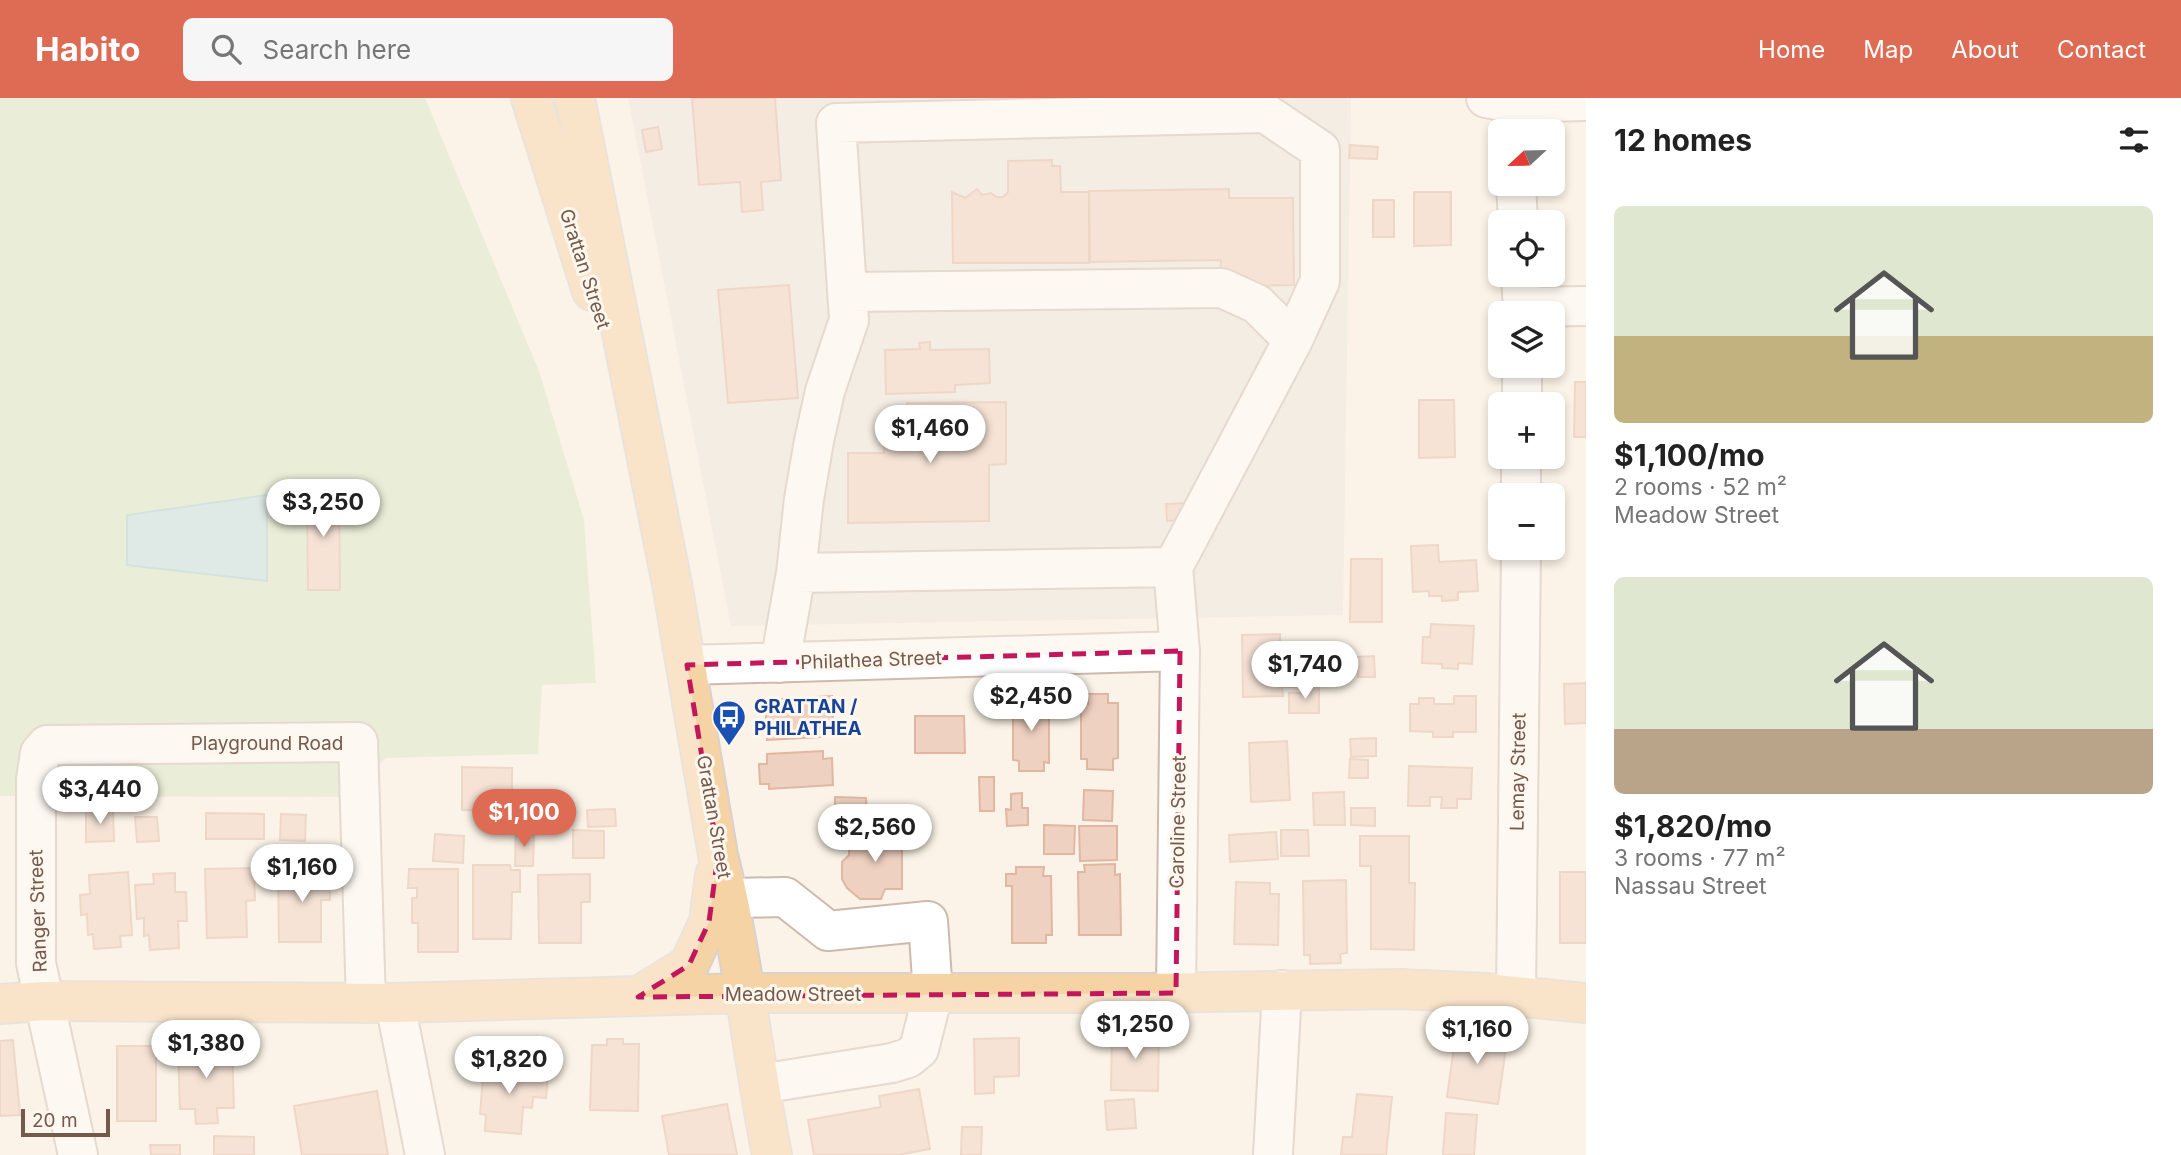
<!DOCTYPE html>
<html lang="en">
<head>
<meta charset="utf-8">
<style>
  body { margin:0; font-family:Inter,sans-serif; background:#f6f6f6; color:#222; height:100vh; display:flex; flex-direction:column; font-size:26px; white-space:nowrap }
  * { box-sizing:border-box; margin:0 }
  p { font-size:23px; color:#767676 }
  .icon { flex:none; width:38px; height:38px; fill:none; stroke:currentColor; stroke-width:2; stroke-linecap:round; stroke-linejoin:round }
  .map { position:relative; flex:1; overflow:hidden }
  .panel { display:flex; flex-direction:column; background:#fff; width:595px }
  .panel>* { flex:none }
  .needle { width:46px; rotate:248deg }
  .controls { position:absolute; left:1488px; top:21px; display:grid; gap:14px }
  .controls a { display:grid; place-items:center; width:77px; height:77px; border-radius:10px; background:#fff; box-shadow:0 4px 10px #0003; font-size:35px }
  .scale { position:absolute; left:21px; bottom:18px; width:89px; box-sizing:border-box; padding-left:7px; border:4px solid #74594d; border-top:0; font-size:19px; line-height:24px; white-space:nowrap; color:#74594d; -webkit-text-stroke:5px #fef7ee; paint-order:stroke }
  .price { position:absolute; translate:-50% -60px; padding:0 16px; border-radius:24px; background:#fff; color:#222; font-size:23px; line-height:46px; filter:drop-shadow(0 2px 4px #0008) }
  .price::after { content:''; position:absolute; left:50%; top:42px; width:21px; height:16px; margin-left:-10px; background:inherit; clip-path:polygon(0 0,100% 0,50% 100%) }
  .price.on { background:#de6b54; color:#fff }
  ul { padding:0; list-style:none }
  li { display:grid; align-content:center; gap:14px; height:371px; padding:0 28px }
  li span { display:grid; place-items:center; height:217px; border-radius:10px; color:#555 }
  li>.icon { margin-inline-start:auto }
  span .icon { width:126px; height:126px; fill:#fffc; stroke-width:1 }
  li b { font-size:30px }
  h2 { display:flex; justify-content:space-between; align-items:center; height:84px; padding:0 28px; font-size:30px }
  header { display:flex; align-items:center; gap:42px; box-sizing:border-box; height:98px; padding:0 35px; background:#de6b54; color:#fff }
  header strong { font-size:33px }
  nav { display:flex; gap:38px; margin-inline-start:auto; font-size:24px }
  .search { width:490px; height:63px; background:#f6f6f6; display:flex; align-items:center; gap:18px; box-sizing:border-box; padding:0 24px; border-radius:10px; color:#767676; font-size:26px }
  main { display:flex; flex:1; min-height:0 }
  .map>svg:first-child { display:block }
  .industrial { fill:#ece6e1 }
  .green { fill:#d6e8c6 }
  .water { fill:#bde0e4; stroke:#a4d0d5; stroke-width:2 }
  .building { fill:#efd1c1; stroke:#e1b7a2; stroke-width:2 }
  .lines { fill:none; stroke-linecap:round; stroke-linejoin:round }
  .minor-casing { stroke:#cdbaae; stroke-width:42 }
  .major-casing { stroke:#d8d1cd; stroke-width:42 }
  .minor { stroke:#fff; stroke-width:38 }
  .major { stroke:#f6d3a4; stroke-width:38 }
  .marked { fill:none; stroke:#c2185b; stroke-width:5; stroke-dasharray:14 9; stroke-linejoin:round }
  .labels { text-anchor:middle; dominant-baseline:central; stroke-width:6; stroke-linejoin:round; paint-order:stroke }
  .street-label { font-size:19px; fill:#74594d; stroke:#fef7ee }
  .transit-label { font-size:19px; font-weight:bold; fill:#164399; stroke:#fef7ee; text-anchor:start }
</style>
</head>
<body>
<header>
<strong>Habito</strong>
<div class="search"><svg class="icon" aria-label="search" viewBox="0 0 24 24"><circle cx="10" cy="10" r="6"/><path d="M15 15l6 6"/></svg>Search here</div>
<nav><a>Home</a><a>Map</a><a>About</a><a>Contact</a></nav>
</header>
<main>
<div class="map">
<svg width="1586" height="1057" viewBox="0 0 1586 1057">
  <rect width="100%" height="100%" fill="#fbf3e7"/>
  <path class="industrial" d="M628 0H1351L1343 517 731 528Z"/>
  <path class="green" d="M0 0H425L539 273 584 422 596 585 542 587 538 656 387 660C372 667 377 684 377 699L0 698Z"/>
  <path class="water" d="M267 397V483L127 467V417Z"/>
  <path class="building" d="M692 0H775L781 82 761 84 763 112 742 114 740 84 699 87Z
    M658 29 662 51 646 54 642 32Z
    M1350 47 1378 49 1377 61 1349 60Z
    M1052 62V68H1060L1061 94H1089V165H953L952 94 965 100 977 91 982 97 991 95 996 99H1003L1008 94V63Z
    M1229 91V100H1293L1294 187 1246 188 1220 176 1221 162 1090 164 1089 93Z
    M1414 94H1451V147L1414 148Z
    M1373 102H1394V139H1373Z
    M789 187 798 300 728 305 718 192Z
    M930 244V252L989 251 990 285 955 287V294L886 296 885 252 920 251 919 245Z
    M1575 284H1586V339H1574Z
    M1419 302H1454L1455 359 1419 360Z
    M1006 304V366L989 367V423L848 425V355H884L883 321 907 320V305Z
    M307 390H339L340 492H308Z
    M1184 405V422L1167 423 1166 406Z
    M1438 447 1439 464 1476 462 1478 493 1458 494V502L1442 503V498H1429V493L1413 494 1411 448Z
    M1351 461H1382V524H1350Z
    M1431 526 1474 528 1472 566 1458 565V571L1442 570V566L1422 565 1423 539H1430Z
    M1280 536V565H1294V589H1282L1283 598 1243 599 1242 537Z
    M1374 558 1375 579H1358L1357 559Z
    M1586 585V625L1565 626 1564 586Z
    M1307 587H1319V615H1289V595H1307Z
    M1088 596H1108V605H1118V660L1113 661V672L1087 671V661H1081V605L1088 606Z
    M832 598 833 631 821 632V639L767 642 765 602Z
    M1020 598H1044V605H1049V665L1044 664V673H1019V663L1013 662V605H1020Z
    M1454 598H1476V634H1453V639H1433V634L1410 633V606H1419V600H1434V606H1454Z
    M915 618H964L965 655H915Z
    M1376 640V658L1351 659 1350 641Z
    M1287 643 1290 702 1251 704 1249 645Z
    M823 653V661L832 660 833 687 769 691V686H760L759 666H767V656Z
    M1350 661 1368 662V680H1349Z
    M1409 668 1472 670 1471 701H1457V710H1441L1442 699H1430V708H1408Z
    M462 669 512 670V713L462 712Z
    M979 679H994V713H980Z
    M1084 692 1113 693 1112 723 1083 722Z
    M1344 694 1345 727H1314L1313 695Z
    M1022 695V710H1028V727L1007 728 1006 711 1011 712V696Z
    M835 699 866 700 867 729H835Z
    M1351 710H1375V728L1351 727Z
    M615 711 616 728 588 729 587 712Z
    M113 712 114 743 86 744V713Z
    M206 715 264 716V741H206Z
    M281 716 306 717 305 743 280 742Z
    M135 719H157L159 743 137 744Z
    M1044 727 1075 728 1074 756H1044Z
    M902 728V791H885L881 801H860L847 790 842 781V764L849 757V741L873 742 874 729Z
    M1079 728H1117V762L1080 763Z
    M573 732 604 733V760H573Z
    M1281 732H1308L1309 758H1281Z
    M516 734 534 735 533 768H515Z
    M1276 734 1278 761 1230 764 1229 737Z
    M435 736 464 738 463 765 433 763Z
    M1360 738H1409V785H1415L1414 852 1371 851V768H1360Z
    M1115 766V777L1120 776 1121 837H1079L1078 774H1085L1084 767Z
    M473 767H510L511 772H520V794H512L511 841H473Z
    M1016 769H1044L1043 778H1051L1052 837H1046V845H1012V788H1006V776H1016Z
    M254 770 255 802 246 803 247 839 207 840 205 771Z
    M409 771H458V854H418V825H412V800H417V790H408Z
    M330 772V802H321V844H279L278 773Z
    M128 774 132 837 120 838 121 849 94 851 93 836 88 837 87 816 81 817 80 797 90 796 89 777Z
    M1560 774H1586V845H1560Z
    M175 775V794H186L187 823H178L179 850 150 852 149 837 144 838V820L137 821 135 787 154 786 153 776Z
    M590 776V804H581V845H539L538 777Z
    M1346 782 1347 855 1340 856 1341 865 1310 866V857H1304L1303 783Z
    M1236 784 1270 785V796H1279L1278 847 1234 846Z
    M1457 927 1493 932 1492 940 1507 942 1498 1006 1447 999Z
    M1112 934H1159L1158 993 1111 992Z
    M1019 940V978L994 979V995L975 996 974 941Z
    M607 941H623V946H639L638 1013 590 1012 592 947H607Z
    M13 942 20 1017 0 1018V943Z
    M232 947 234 1010H217L218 1025 196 1026 195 1011H180L178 948Z
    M117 948H156V1023H117Z
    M484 966 533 970 532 976 548 977 546 1000 533 999 532 1010 523 1009 521 1036 485 1033 486 1017 480 1016Z
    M919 991 930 1051 897 1057H814L808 1022 881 1009 879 998Z
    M377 993 388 1057H302L294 1008Z
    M1357 996 1392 999 1386 1057H1341L1343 1039H1352Z
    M1134 1001 1136 1030 1107 1032 1105 1003Z
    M727 1006 737 1057H669L662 1018Z
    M1446 1015 1477 1017 1474 1057H1443Z
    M962 1029H982L981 1057H961Z
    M214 1038 254 1039V1057H214Z
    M150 1047H180V1057H151Z"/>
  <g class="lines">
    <g class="minor-casing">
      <path id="minor" d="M1486 0 1512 5 1586 3
        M1516 86 1518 124
        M1521 177 1523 215
        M847 194 1222 190 1257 206 1293 242
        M1523 209 1586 208
        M1522 306V268
        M1521 397V359
        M1173 469 796 475 804 401 814 343 825 293 849 222 836 25 1265 15 1320 52V183L1293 242 1173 469 1180 553 1176 895
        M780 565 796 475
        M687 567 1180 553
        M729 800 785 799 828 833 928 823 933 896 919 951 908 960 892 965 760 986
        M1516 898 1521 450
        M395 905 425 1057
        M78 1057 36 865V681L40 655 47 647 358 644 366 905
        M1273 1057 1282 892"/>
    </g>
    <g class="major-casing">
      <path id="major" d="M531 0 592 193
        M575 0 672 486 718 757C743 856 752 957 772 1057
        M639 898 689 867 709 824 715 777
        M0 906 45 903 395 905 746 895H1146L1401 891 1485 895 1586 905"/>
    </g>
    <use href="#minor" class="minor"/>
    <use href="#major" class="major"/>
  </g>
  <path d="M0 0H1586V1057H0ZM1180 553 1176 895 638 899 689 867 709 824 718 757 687 567Z" fill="#fbf3e7" fill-opacity=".55" fill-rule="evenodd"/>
  <path class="marked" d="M1180 553 1176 895 638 899 689 867 709 824 718 757 687 567Z"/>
  <defs>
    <g id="bus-pin" transform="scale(1.75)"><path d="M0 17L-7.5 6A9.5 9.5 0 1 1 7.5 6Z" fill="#1a4fb4" stroke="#fef7ee"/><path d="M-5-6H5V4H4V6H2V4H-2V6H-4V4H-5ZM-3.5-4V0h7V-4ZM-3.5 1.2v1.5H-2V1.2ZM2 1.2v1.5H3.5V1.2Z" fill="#fff"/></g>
  </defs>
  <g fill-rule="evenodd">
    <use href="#bus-pin" x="729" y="619"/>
  </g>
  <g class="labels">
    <g class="street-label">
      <text transform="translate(585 171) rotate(72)">Grattan Street</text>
      <text transform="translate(871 562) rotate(-2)">Philathea Street</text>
      <text x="267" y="645">Playground Road</text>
      <text transform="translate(1518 674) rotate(-89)">Lemay Street</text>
      <text transform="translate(714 719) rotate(80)">Grattan Street</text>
      <text transform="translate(1178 724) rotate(-89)">Caroline Street</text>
      <text transform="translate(38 813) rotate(-92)">Ranger Street</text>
      <text x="793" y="896">Meadow Street</text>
    </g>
    <g class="transit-label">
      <text x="754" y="608">GRATTAN /<tspan x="754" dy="22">PHILATHEA</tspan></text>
    </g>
  </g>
</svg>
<div class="controls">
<a><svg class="needle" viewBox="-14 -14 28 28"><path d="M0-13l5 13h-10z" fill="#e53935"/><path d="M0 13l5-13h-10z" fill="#767676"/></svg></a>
<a><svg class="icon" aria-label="locate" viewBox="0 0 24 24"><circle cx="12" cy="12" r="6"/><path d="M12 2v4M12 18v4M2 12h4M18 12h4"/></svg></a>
<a><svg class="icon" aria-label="layers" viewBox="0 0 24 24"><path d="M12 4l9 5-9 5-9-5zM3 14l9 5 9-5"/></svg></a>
<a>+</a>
<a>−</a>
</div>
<div class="scale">20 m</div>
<b class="price" style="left:930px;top:367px">$1,460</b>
<b class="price" style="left:323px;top:441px">$3,250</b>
<b class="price" style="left:1305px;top:603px">$1,740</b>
<b class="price" style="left:1031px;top:635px">$2,450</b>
<b class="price" style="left:100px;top:728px">$3,440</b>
<b class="price on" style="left:524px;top:751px">$1,100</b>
<b class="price" style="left:875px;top:766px">$2,560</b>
<b class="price" style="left:302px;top:806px">$1,160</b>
<b class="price" style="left:1135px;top:963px">$1,250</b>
<b class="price" style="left:1477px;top:968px">$1,160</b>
<b class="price" style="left:206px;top:982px">$1,380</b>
<b class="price" style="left:509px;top:998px">$1,820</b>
</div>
<section class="panel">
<h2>12 homes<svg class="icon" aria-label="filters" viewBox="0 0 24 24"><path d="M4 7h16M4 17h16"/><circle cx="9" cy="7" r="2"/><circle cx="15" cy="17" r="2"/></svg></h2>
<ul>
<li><span style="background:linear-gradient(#dfe7d0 60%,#c2b280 0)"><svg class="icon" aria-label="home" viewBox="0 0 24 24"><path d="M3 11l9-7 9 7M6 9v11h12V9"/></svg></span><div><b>$1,100/mo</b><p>2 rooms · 52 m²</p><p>Meadow Street</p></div></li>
<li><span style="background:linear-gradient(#dfe7d0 70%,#b9a48a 0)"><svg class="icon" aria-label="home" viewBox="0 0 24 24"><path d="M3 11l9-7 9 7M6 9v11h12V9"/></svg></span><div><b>$1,820/mo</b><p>3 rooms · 77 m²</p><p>Nassau Street</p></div></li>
</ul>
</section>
</main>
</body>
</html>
